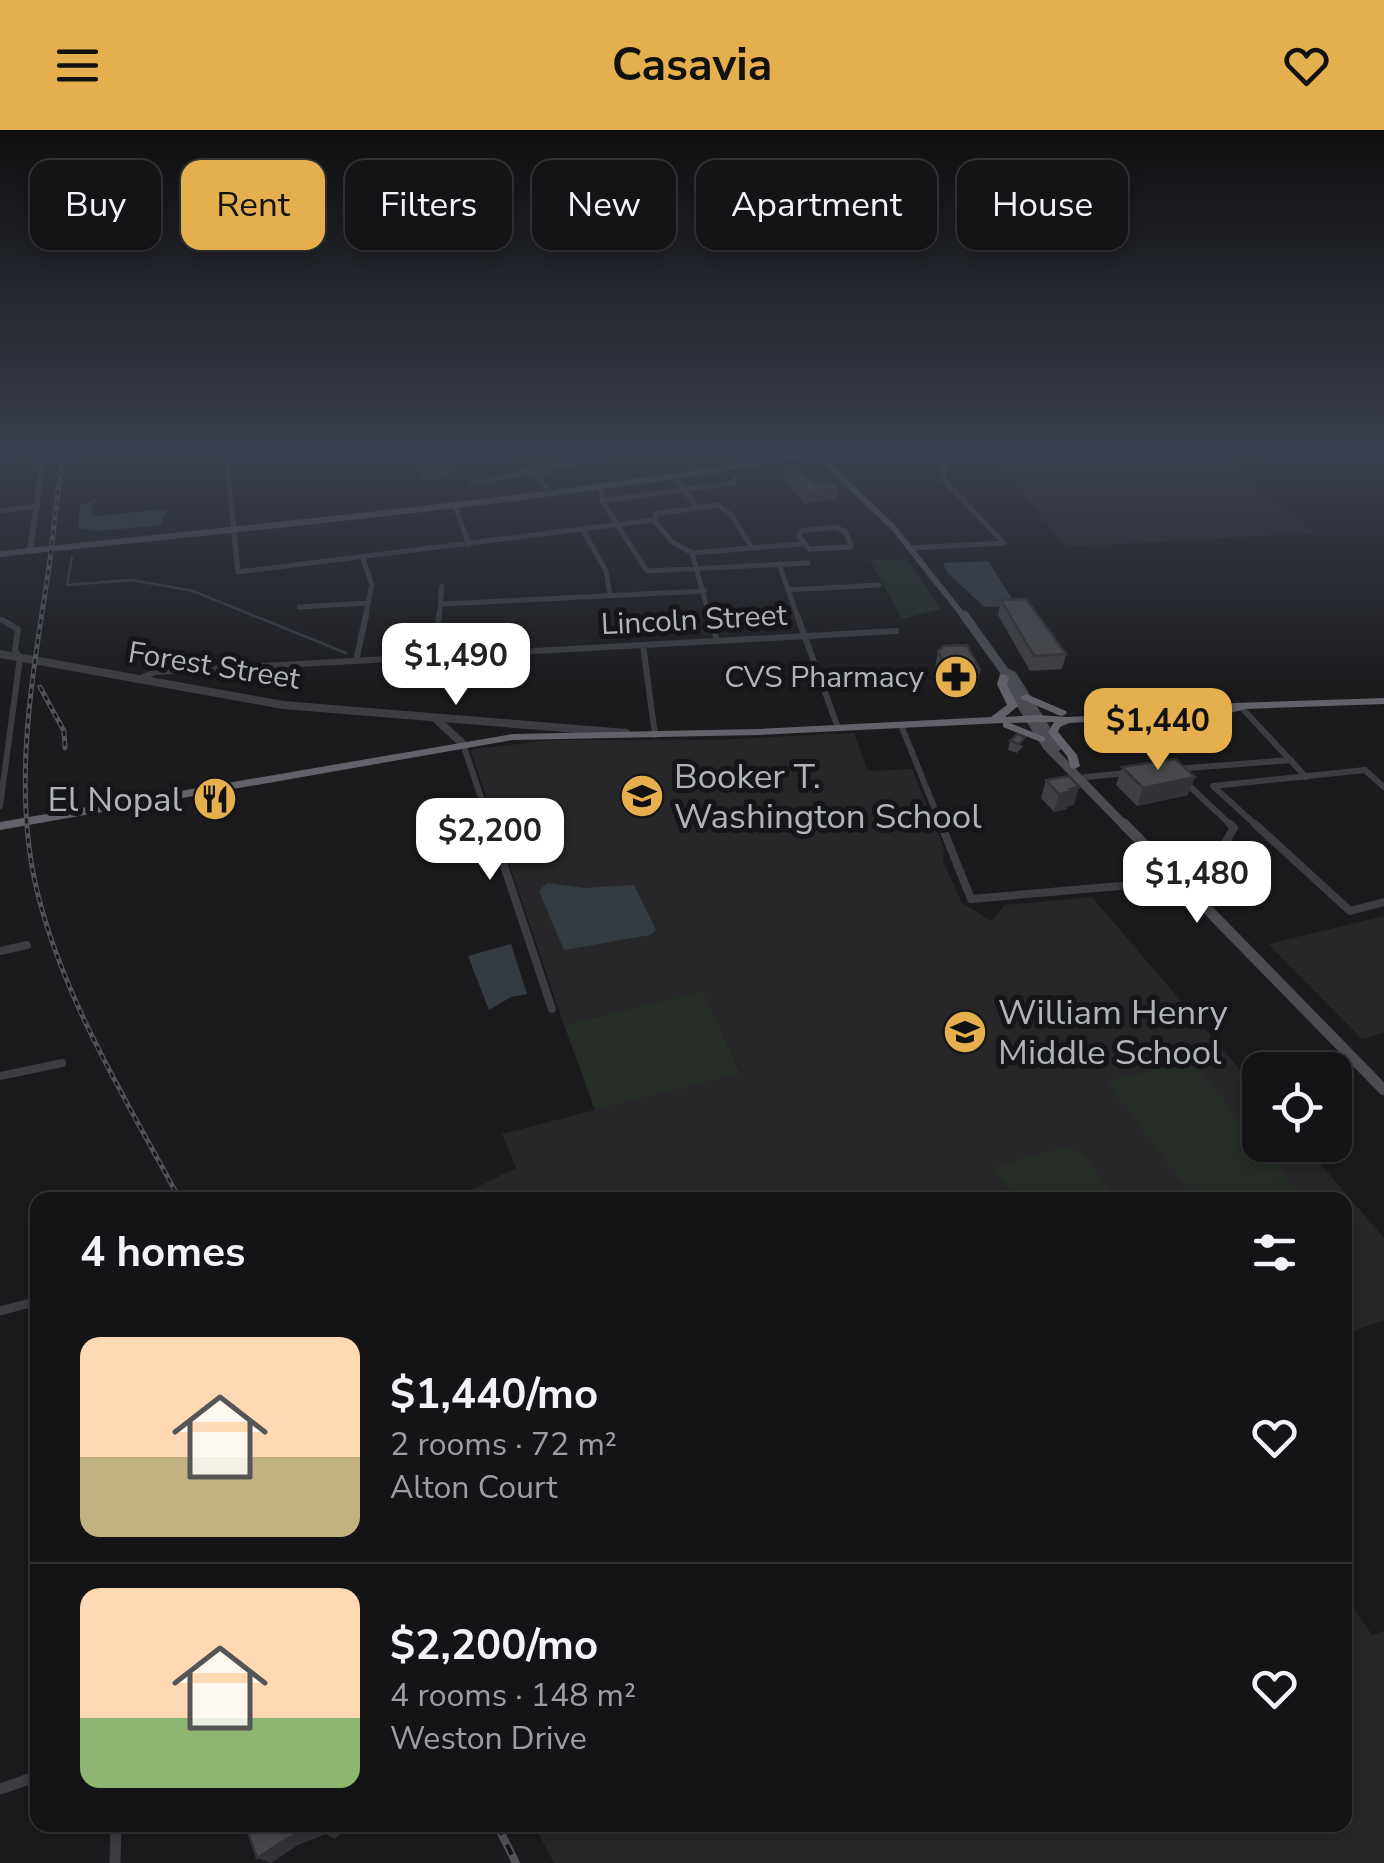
<!DOCTYPE html>
<html lang="en">
<head>
<meta charset="utf-8">
<style>
  body { margin:0; font-family:"Nunito Sans",sans-serif; background:#212123; color:#f1f3f6; height:100vh; display:flex; flex-direction:column; font-size:38px; white-space:nowrap }
  * { box-sizing:border-box; margin:0 }
  p { font-size:32px; color:#9d9ea1 }
  .icon { flex:none; width:55px; height:55px; fill:none; stroke:currentColor; stroke-width:2; stroke-linecap:round; stroke-linejoin:round }
  .map { position:relative; flex:1; overflow:hidden }
  .panel { position:absolute; left:30px; top:1062px; width:1322px; height:640px; display:flex; flex-direction:column; background:#141416; border-radius:20px; box-shadow:0 5px 15px #0003,0 0 0 2px #333335 }
  .panel>* { flex:none }
  .hud { position:absolute; left:30px; top:30px; width:1325px; height:90px; display:flex; gap:20px }
  .tools { position:absolute; left:1242px; top:922px; display:grid; gap:20px }
  .tools a { display:grid; place-items:center; width:110px; height:110px; border-radius:20px; background:#141416; box-shadow:0 5px 15px #0003,0 0 0 2px #333335; font-size:50px }
  .price { position:absolute; translate:-50% -85px; padding:0 22px; border-radius:20px; background:#fff; color:#222; font-size:32px; line-height:65px; filter:drop-shadow(0 2px 5px #0008) }
  .price::after { content:''; position:absolute; left:50%; top:60px; width:30px; height:22px; margin-left:-15px; background:inherit; clip-path:polygon(0 0,100% 0,50% 100%) }
  .price.on { background:#e4af4c; color:#111 }
  ul { padding:0; list-style:none }
  li { display:flex; align-items:center; gap:30px; height:250px; padding:0 50px }
  li+li { border-top:2px solid #333335 }
  li span { display:grid; place-items:center; flex:none; width:280px; height:200px; border-radius:20px; color:#555 }
  li>.icon { margin-inline-start:auto }
  span .icon { width:120px; height:120px; fill:#fffc; stroke-width:1 }
  li b { font-size:42px }
  h2 { display:flex; justify-content:space-between; align-items:center; height:120px; padding:0 50px; font-size:42px }
  .pill { padding:0 35px; border-radius:20px; background:#141416; box-shadow:0 5px 15px #0003,0 0 0 2px #333335; font-size:35px; line-height:90px }
  .pill.on { background:#e4af4c; color:#111 }
  header { display:flex; justify-content:space-between; align-items:center; height:130px; padding:0 50px; background:#e4af4c; color:#111; font-size:45px; font-weight:700 }
  .map>svg:first-child { display:block }
  .built { fill:#27272a }
  .green { fill:#252d26 }
  .water { fill:#343c42 }
  .lines { fill:none; stroke-linecap:round; stroke-linejoin:round }
  .stream { stroke:#343c42; stroke-width:2.5 }
  .minor-far4 { stroke:#3c3d42; stroke-width:5 }
  .minor-far3 { stroke:#3c3d42; stroke-width:6 }
  .minor-far2 { stroke:#3c3d42; stroke-width:8 }
  .minor-far1 { stroke:#3c3d42; stroke-width:9 }
  .minor { stroke:#3c3d42; stroke-width:11 }
  .tertiary-far1 { stroke:#3c3d42; stroke-width:6 }
  .tertiary { stroke:#3c3d42; stroke-width:8 }
  .secondary-far2 { stroke:#4a4c52; stroke-width:6 }
  .secondary-far1 { stroke:#4a4c52; stroke-width:9 }
  .secondary { stroke:#4a4c52; stroke-width:11 }
  .trunk { fill:#61626a; fill-rule:evenodd }
  .rail-far1-casing { stroke:#515359; stroke-width:5 }
  .rail-casing { stroke:#515359; stroke-width:8 }
  .rail-far1 { stroke:#161618; stroke-width:2.5; stroke-dasharray:5; stroke-linecap:butt }
  .rail { stroke:#161618; stroke-width:4; stroke-dasharray:11; stroke-linecap:butt }
  .wall { fill:#3e3f42 }
  .shaded-wall { fill:#323336 }
  .building { fill:#48494d; stroke:#323336; stroke-width:2.5 }
  .labels { text-anchor:middle; dominant-baseline:central; stroke-width:10; stroke-linejoin:round; paint-order:stroke }
  .far-street-label { font-size:30px; fill:#afb3bb; stroke:#161618 }
  .far-poi-label { font-size:30px; fill:#afb3bb; stroke:#161618; text-anchor:end }
  .poi-label { font-size:35px; fill:#afb3bb; stroke:#161618; text-anchor:start }
</style>
</head>
<body>
<header><svg class="icon" aria-label="menu" viewBox="0 0 24 24"><path d="M4 6h16M4 12h16M4 18h16"/></svg>Casavia<svg class="icon" aria-label="heart" viewBox="0 0 24 24"><path d="M12 20l-8-8c-3-5 5-10 8-4 3-6 11-1 8 4z"/></svg></header>
<div class="map">
<svg width="1384" height="1733" viewBox="0 0 1384 1733">
  <rect width="100%" height="100%" fill="#1b1b1d"/>
  <path class="built" d="M988 322H1105L1112 329 1220 324 1315 403 1066 417Z
    M854 603 868 641 912 639 944 718 943 731 962 773 991 791 1005 775 1092 767 1260 963V1015H1304L1384 1108V1190L1345 1204V1070H450L516 1038 502 1004 741 942 703 861 564 895 471 622 474 619 553 610H714Z
    M1384 786V903L1362 909 1268 814Z
    M1345 1465 1372 1505 1384 1501V1733H554L534 1695H1345Z"/>
  <path class="green" d="M906 429 941 479 902 489 870 430Z
    M703 861 741 943 595 980 564 895Z
    M1191 930 1306 1070H1196L1107 952Z
    M1064 1017 1084 1024 1116 1070H1016L993 1038Z"/>
  <path class="water" d="M96 370 92 374 93 383 98 386 167 379 161 395 155 396 96 401 78 398 80 375Z
    M988 431 1017 476 984 477 947 442 943 433Z
    M547 753 584 758 634 755 656 800 650 805 564 820 539 761Z
    M511 814 527 864 511 867 489 880 468 826Z"/>
  <g class="lines">
    <path class="stream" d="M72 427 67 455 132 450 193 461 346 523"/>
    <path class="minor-far4" d="M226 322 238 442 654 390
      M967 322 945 334 943 349 1004 413
      M1109 322 1113 326 1182 322
      M537 336 549 340 537 346 522 341Z
      M547 338 642 323
      M537 346 551 364
      M674 348 697 377
      M472 353 523 344
      M601 357 602 371 647 441 808 433
      M602 371 734 353V348
      M455 376 469 415
      M0 381 38 376
      M836 397 846 402 851 417 809 419 799 406 801 401Z
      M583 400 606 441 610 465
      M910 418 1004 413
      M692 423 672 412 654 390 656 384 718 375 731 385 751 416
      M692 423 802 414
      M692 423 710 488
      M363 429 372 455 365 488
      M779 434 798 488
      M788 460 879 455
      M442 474 705 461
      M299 477 368 473
      M439 488 442 456"/>
    <path class="minor-far3" d="M710 485 717 511
      M797 485 838 598
      M643 515 655 605
      M436 526 439 485
      M356 531 366 485
      M136 550 155 542 896 501
      M821 551 919 545
      M1241 577 1306 647
      M901 595 942 697
      M463 614 491 697
      M1175 639 1291 630
      M1085 647 1127 643
      M1184 651 1233 697
      M0 676 20 528 15 520 18 499 2 490
      M1258 697 1213 656 1365 640 1384 657"/>
    <path class="minor-far2" d="M490 694 552 879
      M941 694 971 769 1166 752 1208 741 1234 698 1230 694
      M1255 694 1350 781 1384 772
      M0 821 27 815
      M0 946 62 933"/>
    <path class="minor-far1" d="M0 1181 38 1171"/>
    <path class="minor" d="M0 1659 38 1646
      M115 1733 116 1695"/>
    <path class="tertiary-far1" d="M0 330 44 325
      M30 420 44 322"/>
    <path class="tertiary" d="M0 524 283 575 626 603
      M437 590 463 614"/>
    <path class="secondary-far2" d="M814 322 893 397 965 488
      M816 328 840 322
      M0 424C275 395 550 370 823 322"/>
    <path class="secondary-far1" d="M964 485 1005 542 1013 546 1057 617
      M1005 542 1004 547 1047 616 1126 697"/>
    <path class="secondary" d="M1124 694 1384 960"/>
    <path class="trunk" d="M1004 544 1009 547 1007 554 1018 576 1005 587 1038 585 1067 587 1223 579 1233 573 1384 568V574L1245 579 1223 585 1069 593 1060 597 1058 602 1077 625 1080 636 1075 639 1071 638 1067 626 1048 602 1054 592 1010 593 1045 607V611L1041 612 1003 597V593L758 605 513 610 0 700V692L513 604 758 599 991 587 1007 575 997 554 1000 545Z
      M1026 564 1066 581 1067 583 1062 586 1058 585 1022 569 1021 567Z"/>
    <g class="rail-far1-casing">
      <path id="rail-far1" d="M68 322 61 339C56 374 53 409 48 444 32 549 12 656 37 761 64 871 127 971 180 1070
        M40 557 64 601 65 618"/>
    </g>
    <g class="rail-casing">
      <path id="rail" d="M497 1695 516 1733"/>
    </g>
    <use href="#rail-far1" class="rail-far1"/>
    <use href="#rail" class="rail"/>
  </g>
  <path class="wall" d="M410 322H443L451 347 423 351Z
    M785 340 814 353 837 369 805 373 784 351Z
    M1001 470 1066 524 1062 539 1030 541 998 485Z
    M938 521 980 540 977 557 945 558 935 538Z
    M1010 611 1023 616 1017 623 1008 620Z
    M1122 637 1188 665 1137 676 1116 655Z
    M1046 650 1074 675 1068 676 1067 679 1054 682 1041 668Z"/>
  <path class="shaded-wall" d="M450 336 451 347 423 351 421 340Z
    M838 358 837 369 805 373 806 362Z
    M1195 647 1188 665 1137 676 1143 658Z
    M1079 657 1074 675 1068 676 1067 679 1054 682 1059 664 1070 659Z
    M333 1695H386L377 1702 369 1696 357 1702 349 1697 335 1709 324 1703Z
    M315 1697 326 1704 298 1715 271 1733 257 1728 286 1709Z"/>
  <path class="building" d="M413 322H443L450 336 421 340Z
    M785 340H800L814 353 831 351 838 358 806 362Z
    M1026 469 1066 524 1034 526 1001 470Z
    M967 515 980 540 948 541 938 521 944 516Z
    M1017 604 1025 607 1019 614 1010 611Z
    M1175 629 1195 647 1143 658 1122 637Z
    M1069 646 1079 657 1070 659 1072 661 1059 664 1046 650Z
    M245 1695H333L324 1703 315 1697 286 1709 257 1728Z"/>
  <linearGradient id="sky" x2="0" y2="1"><stop stop-color="#0f0f10"/><stop offset="0.57" stop-color="#393f4c"/><stop offset="1" stop-color="#393f4c" stop-opacity="0"/></linearGradient>
  <rect width="1384" height="565" fill="url(#sky)"/>
  <defs>
    <g id="pharmacy-disc" transform="scale(2.25)"><circle r="9.5" fill="#e4af4c" stroke="#161618"/><path d="M-2-6h4v4h4v4h-4v4h-4v-4h-4v-4h4Z" fill="#111"/></g>
    <g id="school-disc" transform="scale(2.25)"><circle r="9.5" fill="#e4af4c" stroke="#161618"/><path d="M0-5L7-2L0 1L-7-2ZM-4 1L0 2.5L4 1V4Q0 6-4 4Z" fill="#111"/></g>
    <g id="restaurant-disc" transform="scale(2.25)"><circle r="9.5" fill="#e4af4c" stroke="#161618"/><path d="M-5-6h1v4h1v-4h1v4h1v-4h1v5L-1.5 .5V6h-2V.5L-5-1ZM5-6V6H3V1.5H1.5Q1.5-4 5-6Z" fill="#111"/></g>
  </defs>
  <g fill-rule="evenodd">
    <use href="#pharmacy-disc" x="956" y="547"/>
    <use href="#school-disc" x="642" y="666"/>
    <use href="#restaurant-disc" x="215" y="669"/>
    <use href="#school-disc" x="965" y="902"/>
  </g>
  <g class="labels">
    <g class="far-street-label">
      <text transform="translate(694 490) rotate(-3)">Lincoln Street</text>
      <text transform="translate(214 536) rotate(9)">Forest Street</text>
    </g>
    <g class="far-poi-label">
      <text x="924" y="547">CVS Pharmacy</text>
    </g>
    <g class="poi-label">
      <text x="674" y="646">Booker T.<tspan x="674" dy="40">Washington School</tspan></text>
      <text x="182" y="669" text-anchor="end">El Nopal</text>
      <text x="998" y="882">William Henry<tspan x="998" dy="40">Middle School</tspan></text>
    </g>
  </g>
</svg>
<div class="tools">
<a><svg class="icon" aria-label="locate" viewBox="0 0 24 24"><circle cx="12" cy="12" r="6"/><path d="M12 2v4M12 18v4M2 12h4M18 12h4"/></svg></a>
</div>
<b class="price" style="left:456px;top:578px">$1,490</b>
<b class="price on" style="left:1158px;top:643px">$1,440</b>
<b class="price" style="left:490px;top:753px">$2,200</b>
<b class="price" style="left:1197px;top:796px">$1,480</b>
<div class="hud">
<a class="pill">Buy</a>
<a class="pill on">Rent</a>
<a class="pill">Filters</a>
<a class="pill">New</a>
<a class="pill">Apartment</a>
<a class="pill">House</a>
</div>
<section class="panel">
<h2>4 homes<svg class="icon" aria-label="filters" viewBox="0 0 24 24"><path d="M4 7h16M4 17h16"/><circle cx="9" cy="7" r="2"/><circle cx="15" cy="17" r="2"/></svg></h2>
<ul>
<li><span style="background:linear-gradient(#ffd9b3 60%,#c2b280 0)"><svg class="icon" aria-label="home" viewBox="0 0 24 24"><path d="M3 11l9-7 9 7M6 9v11h12V9"/></svg></span><div><b>$1,440/mo</b><p>2 rooms · 72 m²</p><p>Alton Court</p></div><svg class="icon" aria-label="heart" viewBox="0 0 24 24"><path d="M12 20l-8-8c-3-5 5-10 8-4 3-6 11-1 8 4z"/></svg></li>
<li><span style="background:linear-gradient(#ffd9b3 65%,#8fb573 0)"><svg class="icon" aria-label="home" viewBox="0 0 24 24"><path d="M3 11l9-7 9 7M6 9v11h12V9"/></svg></span><div><b>$2,200/mo</b><p>4 rooms · 148 m²</p><p>Weston Drive</p></div><svg class="icon" aria-label="heart" viewBox="0 0 24 24"><path d="M12 20l-8-8c-3-5 5-10 8-4 3-6 11-1 8 4z"/></svg></li>
</ul>
</section>
</div>
</body>
</html>
